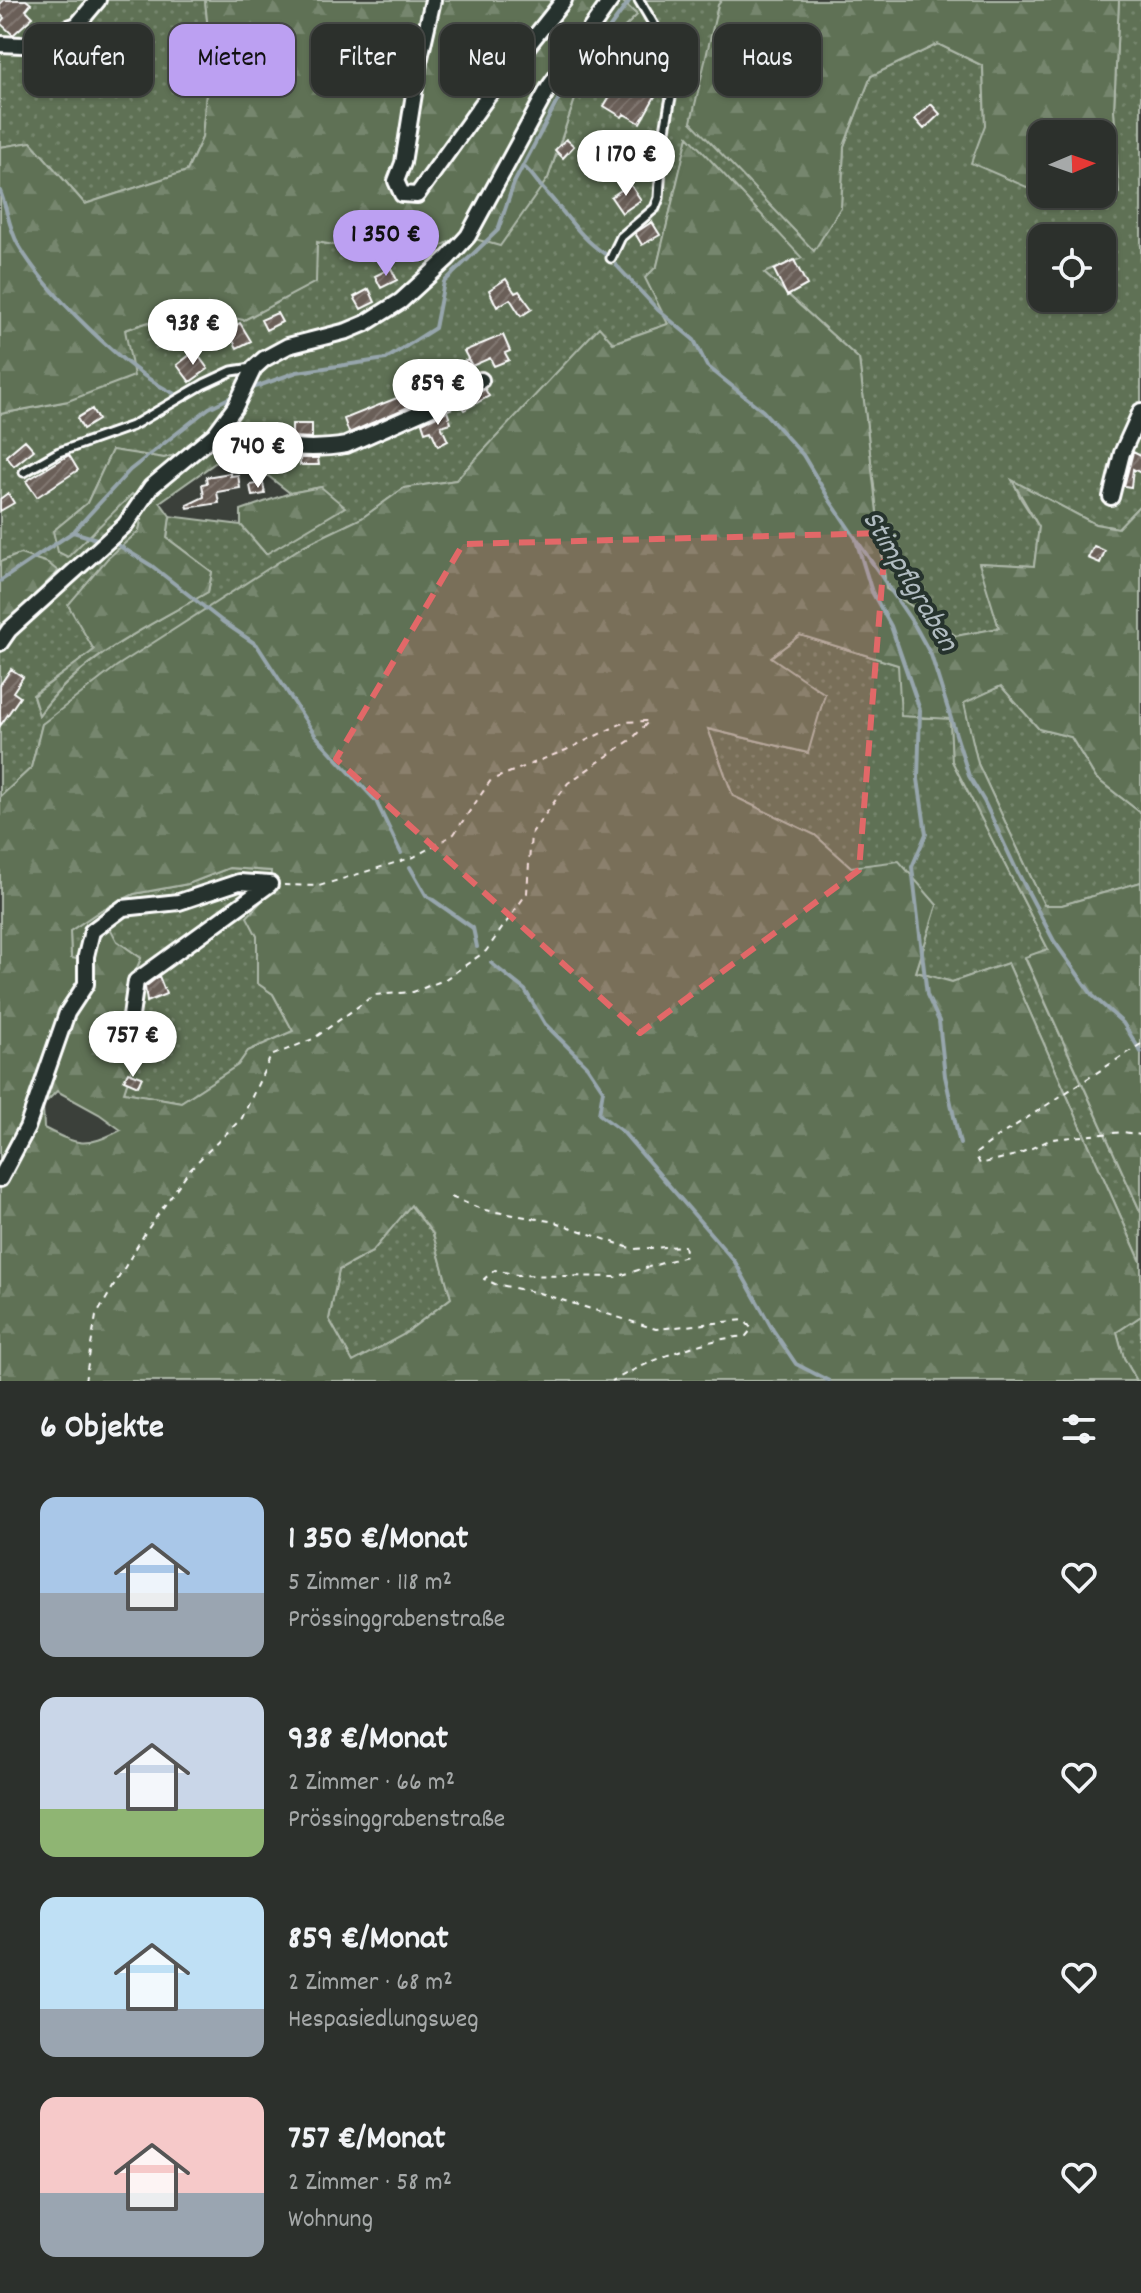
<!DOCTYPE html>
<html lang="de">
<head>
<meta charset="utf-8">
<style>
  body { margin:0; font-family:Dekko,sans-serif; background:#343834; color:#f1f3f6; height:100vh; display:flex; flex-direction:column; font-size:30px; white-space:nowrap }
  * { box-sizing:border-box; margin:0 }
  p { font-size:26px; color:#a6a9a9 }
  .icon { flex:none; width:44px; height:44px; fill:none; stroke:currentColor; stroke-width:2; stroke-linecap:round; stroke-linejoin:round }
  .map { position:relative; height:1381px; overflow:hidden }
  .details { display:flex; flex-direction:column; background:#2c302c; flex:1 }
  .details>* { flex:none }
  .guide { position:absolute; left:24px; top:24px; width:1094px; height:72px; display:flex; gap:16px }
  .needle { width:52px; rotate:88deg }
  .buttons { position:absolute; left:1028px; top:120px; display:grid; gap:16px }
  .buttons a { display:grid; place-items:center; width:88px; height:88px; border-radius:16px; background:#2c302c; box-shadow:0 2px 6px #0004,0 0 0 2px #484b48; font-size:40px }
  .price { position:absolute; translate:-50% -68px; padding:0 18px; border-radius:28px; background:#fff; color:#222; font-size:26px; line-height:52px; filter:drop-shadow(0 2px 4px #0008) }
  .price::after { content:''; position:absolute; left:50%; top:48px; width:24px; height:18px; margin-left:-12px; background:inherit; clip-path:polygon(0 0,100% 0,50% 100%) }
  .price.on { background:#bca0f2; color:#111 }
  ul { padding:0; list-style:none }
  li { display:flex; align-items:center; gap:24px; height:200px; padding:0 40px }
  li span { display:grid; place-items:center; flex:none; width:224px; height:160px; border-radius:16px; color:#555 }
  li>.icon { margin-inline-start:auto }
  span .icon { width:96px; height:96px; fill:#fffc; stroke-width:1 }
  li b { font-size:34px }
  h2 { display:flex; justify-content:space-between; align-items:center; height:96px; padding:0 40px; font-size:34px }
  .pill { padding:0 28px; border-radius:16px; background:#2c302c; box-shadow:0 2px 6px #0004,0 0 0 2px #484b48; font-size:28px; line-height:72px }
  .pill.on { background:#bca0f2; color:#111 }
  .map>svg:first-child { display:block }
  .grass { fill:url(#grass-dots); stroke:#aeb8aa; stroke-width:2; fill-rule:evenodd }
  .forest { fill:url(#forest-firs); stroke:#aeb8aa; stroke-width:2; fill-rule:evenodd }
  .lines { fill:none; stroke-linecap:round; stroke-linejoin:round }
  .stream { stroke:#97a6ad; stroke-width:4 }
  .building { fill:url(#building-hatch); stroke:#fff; stroke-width:2 }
  .lane-casing { stroke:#fff; stroke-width:13 }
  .street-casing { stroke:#fff; stroke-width:20 }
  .path { stroke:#fff; stroke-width:2; stroke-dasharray:6 6; stroke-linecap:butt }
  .lane { stroke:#26332d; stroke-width:7 }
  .street { stroke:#26332d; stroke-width:14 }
  .marked { fill:#e26868; fill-opacity:0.2; stroke:#e26868; stroke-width:6; stroke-dasharray:16 10; stroke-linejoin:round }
  .labels { text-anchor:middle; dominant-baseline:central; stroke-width:8; stroke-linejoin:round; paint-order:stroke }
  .water-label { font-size:30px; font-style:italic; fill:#b1bcc1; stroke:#26332d }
</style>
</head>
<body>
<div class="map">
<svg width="1141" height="1381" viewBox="0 0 1141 1381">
  <defs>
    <pattern id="grass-dots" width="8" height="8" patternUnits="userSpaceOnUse" patternTransform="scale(2)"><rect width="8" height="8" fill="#5e7154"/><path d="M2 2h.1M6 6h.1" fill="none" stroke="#76866e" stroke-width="1.8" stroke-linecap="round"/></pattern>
    <pattern id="forest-firs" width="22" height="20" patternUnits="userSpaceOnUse" patternTransform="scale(2)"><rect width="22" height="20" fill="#5e7154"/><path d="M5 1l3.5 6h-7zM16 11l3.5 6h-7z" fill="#76866e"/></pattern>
    <pattern id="building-hatch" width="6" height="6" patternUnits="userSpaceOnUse" patternTransform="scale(2)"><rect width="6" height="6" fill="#6b5f58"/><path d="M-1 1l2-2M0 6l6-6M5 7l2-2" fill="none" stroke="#817771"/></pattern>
  </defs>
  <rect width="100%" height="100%" fill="#3b403a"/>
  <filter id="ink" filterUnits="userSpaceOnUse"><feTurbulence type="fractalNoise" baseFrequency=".0125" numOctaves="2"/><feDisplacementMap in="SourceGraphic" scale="16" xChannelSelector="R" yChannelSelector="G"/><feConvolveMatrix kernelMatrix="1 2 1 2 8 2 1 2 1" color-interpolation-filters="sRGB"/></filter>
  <g filter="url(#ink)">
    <path class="grass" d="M0 0H205L210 50 202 138 187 171 85 204 31 142 0 147Z
      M621 0H722L718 5 841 207 844 146 871 76 938 44 983 66 985 125 1036 191 1042 192V194L1118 193 1114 110 1119 0H1141V504L1118 528 1095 524 1013 481 1021 499 1039 527 1034 566 980 563 999 628 956 636 886 589 859 359 763 272 801 258 688 137 657 266 668 324 612 343 599 328 456 480 404 488 362 518 305 545 42 724 31 768 0 797V631L20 554 0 562V414L68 401 125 330 187 309 244 320 315 282 317 242 416 260 548 178 575 99 605 46 637 15ZM1042 238H1102V298H1042ZM210 446 222 458 254 465 290 493 321 487 266 554 241 525 170 516 167 538 212 572 208 592C149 626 80 658 39 715L33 695 95 650 107 559 139 531 145 502 132 494 54 531 87 503 112 450 164 458Z
      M800 635 898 665 923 718H950L952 761 1048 949 1025 958 1141 1213V1262L1008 963 952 982 916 972 937 905 851 867 815 835 733 796 708 729 808 753 771 657Z
      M1001 686 1039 729 1071 737 1096 778 1141 813V882L1062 905H1044L978 764 963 702Z
      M229 868 271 871 270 892 248 917 257 936V983L273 994 293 1031 248 1051 238 1065 181 1102 124 1092 134 1059 121 1034 131 982 141 958 117 941 92 963 71 958 70 931 101 910 134 894 188 884Z
      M410 1205 433 1234 451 1298 403 1335 353 1363 329 1319 339 1270 372 1252Z
      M1141 1316V1381H1137L1124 1358 1117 1332Z"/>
    <path class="forest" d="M205 0H621L637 15 605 46 575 99 548 178 500 246 461 235 416 260 317 242 316 282 244 320 187 309 125 330 134 376 68 401 0 414V147L31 142 85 204 187 171 202 138 210 50Z
      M722 0H1119L1114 110 1119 193H1102V134H1042V192L1036 191 971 163 985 125 983 66 938 44 871 76 844 146 841 207 814 251 691 122 718 5Z
      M688 136 802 258 764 273 859 359 886 589 956 636 999 628 979 563 1034 566 1039 527 1012 480 1095 524 1118 528 1141 504V813L1096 778 1071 737 1039 729 1001 686 964 703 978 764 1044 905H1062L1141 882V1213L1025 957 1048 949 952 761 950 719 901 716 898 665 800 635 771 657 825 694 808 753 708 729 733 796 815 835 851 867 899 861 937 905 916 972 952 982 1008 963 1141 1262V1316L1117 1332 1124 1358 1137 1381H0V797L31 768 42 724 117 666 305 545 362 518 404 488 456 480 599 327 613 343 668 324 645 278 657 266ZM229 868 271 871 270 892 247 917 257 936V983L273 994 293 1031 248 1051 238 1065 181 1102 124 1092 135 1059 121 1034 131 982 141 958 117 941 109 926 90 934 92 962 71 958 70 931 101 910 134 894 188 884ZM57 1091 99 1114 121 1130C85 1148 79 1146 44 1128L43 1105ZM411 1205 433 1234 451 1298 403 1335 353 1362 329 1319 339 1270 372 1252Z
      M210 446 222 458 160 502 170 516 167 538 212 572 208 592C150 626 78 658 39 715L33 696 94 650 68 605 107 559 139 531 145 502 132 494 68 557 58 552 53 531 87 503 112 450 164 458Z
      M321 487 345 507 266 554 241 525V510L290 493Z
      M20 554 48 563 58 571 0 631V562Z"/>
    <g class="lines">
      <path class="stream" d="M523 166C532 173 536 181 544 190 564 211 580 238 605 254
        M0 191C7 208 9 228 18 244 44 290 127 372 175 394
        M616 265 658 310 694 340 707 366 763 411 803 455 831 502 915 626 931 655 969 776 984 801 1017 871 1054 941 1093 996 1123 1023 1141 1052
        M247 390 297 372 386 359 435 328 444 282 498 230 514 183 561 94 630 0
        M73 532 100 540
        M856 540 872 592 891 626 920 710 918 779 926 834 912 867 927 995 939 1021 945 1076 960 1144
        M118 545 152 566 222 621 257 645 315 735 376 801 401 853
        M0 581 73 532 130 470 209 408 235 395
        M410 867 426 895 473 928 477 947
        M491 963 525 990 545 1024 587 1066 603 1090 599 1114 623 1132 735 1262 773 1330 796 1364 829 1381"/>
    </g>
    <path class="building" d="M4 0H26L31 4 26 10 33 17 13 35 0 23 4 18 0 14V4Z
      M608 49 620 57 612 69 600 62Z
      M626 69 658 91 640 123 624 114 622 117 604 106Z
      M931 104 940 114 924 129 915 119Z
      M566 139 574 146 563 158 555 150Z
      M632 151 643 163 636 169 625 157Z
      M630 184 641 200 622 213 611 197Z
      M652 222 660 235 642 245 635 233Z
      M794 260 807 285 787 296 774 270Z
      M391 268 397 280 381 288 375 276Z
      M506 279 515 293 519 291 532 309 521 316 510 299 497 307 489 290Z
      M369 289 375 302 361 309 354 297Z
      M277 313 282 322 266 330 261 320Z
      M240 323 251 341 237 348 227 330Z
      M503 335 510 351 505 353 509 360 494 366 490 358 472 366 464 351Z
      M195 351 208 369 190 382 177 365Z
      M468 359 474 373 450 386 441 371Z
      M485 389 489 396 464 410 460 404Z
      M417 390 424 400 349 433 344 419Z
      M92 409 98 420 83 429 77 418Z
      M447 411 451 423 441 426 448 441 438 446 431 430 425 432 422 423Z
      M292 424H312V438L292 437Z
      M25 440 34 450 14 466 6 456Z
      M1133 452 1141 456V473L1133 469 1131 487 1124 486Z
      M69 455 78 470 37 497 26 481Z
      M300 458H318L319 465H300Z
      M230 473V476L238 475 240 488 217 492 219 503 188 508 187 505 204 497 202 484 207 483 206 477Z
      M263 483 265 494 252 496 250 485Z
      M8 493 14 503 0 511V499Z
      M1094 546 1105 551 1100 563 1088 558Z
      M11 669 23 677 13 692 20 697 0 726V685Z
      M159 976 166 994 147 1002 145 987Z
      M141 1019 152 1023 144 1050 129 1046Z
      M128 1072 142 1077 138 1086 124 1080Z"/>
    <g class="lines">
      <g class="lane-casing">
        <path id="lane" d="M611 258 621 237 655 208 659 198 662 147 671 97 672 79 664 42 639 0
          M24 472 59 452 132 426 204 384 232 371 252 368"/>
      </g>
      <g class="street-casing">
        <path id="street" d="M433 0 419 62 403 163 396 181 402 194 417 195 488 96 564 0
          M0 44 23 45 77 25 98 0
          M215 434C257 443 302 453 346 445L448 400 481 380
          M1111 497 1122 453 1141 411
          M0 643 9 630 125 525 151 487 215 434 235 407 254 368 264 359 288 346 347 331 366 323 401 301 448 258 468 236 549 87 611 0
          M0 1179 27 1128 67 1013 86 984V956L92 931 123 908 179 902 239 882 270 884 136 981 130 1023"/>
      </g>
      <path class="path" d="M1141 1044 996 1138 975 1154 980 1164 1016 1155 1052 1139 1123 1132 1141 1135
        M451 1197 484 1210 555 1222 633 1249 684 1246 686 1256 615 1277 517 1275 495 1270 484 1279 495 1284 539 1293 656 1329 744 1320 752 1329 746 1336C698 1340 654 1359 612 1381
        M85 1381 96 1316 145 1233 190 1169 242 1118 271 1056 313 1039 374 995 413 992 444 980 486 951 527 893 531 834 568 783 632 739 649 721 625 722 566 750 491 780 454 834 414 857 319 886 284 885"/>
      <use href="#lane" class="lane"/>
      <use href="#street" class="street"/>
    </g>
  </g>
  <path class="marked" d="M886 533 859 870 640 1033 336 759 463 544Z"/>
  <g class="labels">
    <g class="water-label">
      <text transform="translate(908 582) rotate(59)">Stimpflgraben</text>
    </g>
  </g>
</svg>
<div class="buttons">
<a><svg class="needle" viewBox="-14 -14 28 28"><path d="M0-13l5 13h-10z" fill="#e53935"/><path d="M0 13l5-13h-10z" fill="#a6a9a9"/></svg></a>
<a><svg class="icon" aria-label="locate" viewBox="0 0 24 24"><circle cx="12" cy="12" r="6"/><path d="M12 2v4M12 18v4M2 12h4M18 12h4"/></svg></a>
</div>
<b class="price" style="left:626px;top:198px">1 170 €</b>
<b class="price on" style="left:386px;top:278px">1 350 €</b>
<b class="price" style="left:193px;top:367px">938 €</b>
<b class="price" style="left:438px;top:427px">859 €</b>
<b class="price" style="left:258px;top:490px">740 €</b>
<b class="price" style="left:133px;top:1079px">757 €</b>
<div class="guide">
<a class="pill">Kaufen</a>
<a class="pill on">Mieten</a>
<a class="pill">Filter</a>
<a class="pill">Neu</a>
<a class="pill">Wohnung</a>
<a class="pill">Haus</a>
</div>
</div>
<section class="details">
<h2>6 Objekte<svg class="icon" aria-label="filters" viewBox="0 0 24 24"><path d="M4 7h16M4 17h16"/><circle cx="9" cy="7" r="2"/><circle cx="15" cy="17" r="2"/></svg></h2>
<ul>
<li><span style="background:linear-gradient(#a9c7e8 60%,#9aa5b1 0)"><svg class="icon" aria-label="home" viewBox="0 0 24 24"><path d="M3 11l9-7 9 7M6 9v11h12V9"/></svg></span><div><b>1 350 €/Monat</b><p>5 Zimmer · 118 m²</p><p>Prössinggrabenstraße</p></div><svg class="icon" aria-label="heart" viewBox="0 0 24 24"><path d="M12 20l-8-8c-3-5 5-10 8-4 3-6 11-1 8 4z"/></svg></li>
<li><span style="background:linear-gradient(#c9d6e8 70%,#8fb573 0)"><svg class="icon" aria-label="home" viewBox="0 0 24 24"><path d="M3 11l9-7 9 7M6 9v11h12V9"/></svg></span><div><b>938 €/Monat</b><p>2 Zimmer · 66 m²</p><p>Prössinggrabenstraße</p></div><svg class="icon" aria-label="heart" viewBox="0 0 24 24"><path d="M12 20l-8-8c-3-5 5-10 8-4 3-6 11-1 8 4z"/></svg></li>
<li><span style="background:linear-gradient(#bfe0f5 70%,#9aa5b1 0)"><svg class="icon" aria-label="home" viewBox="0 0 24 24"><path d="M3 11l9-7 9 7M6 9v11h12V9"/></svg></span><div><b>859 €/Monat</b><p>2 Zimmer · 68 m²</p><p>Hespasiedlungsweg</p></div><svg class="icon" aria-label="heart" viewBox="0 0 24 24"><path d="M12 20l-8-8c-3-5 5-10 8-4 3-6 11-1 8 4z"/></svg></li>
<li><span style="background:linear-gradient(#f6c9c9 60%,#9aa5b1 0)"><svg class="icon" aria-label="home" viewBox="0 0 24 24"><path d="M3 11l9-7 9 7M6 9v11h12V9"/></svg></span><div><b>757 €/Monat</b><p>2 Zimmer · 58 m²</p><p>Wohnung</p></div><svg class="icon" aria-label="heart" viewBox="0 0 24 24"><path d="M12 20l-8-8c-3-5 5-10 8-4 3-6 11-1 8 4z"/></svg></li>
</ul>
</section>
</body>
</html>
